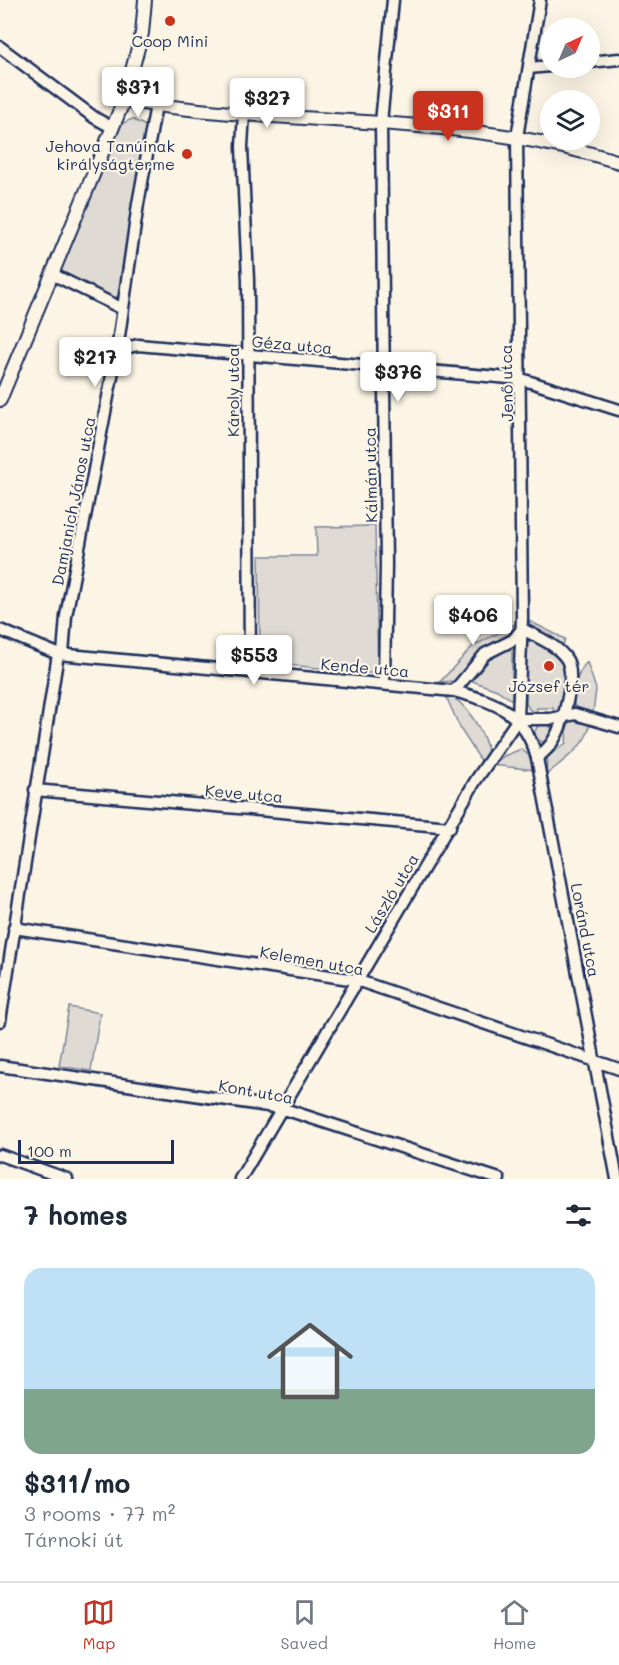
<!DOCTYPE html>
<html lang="en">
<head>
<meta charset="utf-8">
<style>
  body { margin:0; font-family:Mali,sans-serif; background:#f2f2f3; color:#1f2937; height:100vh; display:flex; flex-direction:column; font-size:22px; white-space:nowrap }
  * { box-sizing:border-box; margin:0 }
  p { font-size:20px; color:#747a83 }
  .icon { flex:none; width:33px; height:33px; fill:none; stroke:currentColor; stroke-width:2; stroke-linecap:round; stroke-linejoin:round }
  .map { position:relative; height:1179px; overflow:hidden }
  .drawer { display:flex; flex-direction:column; background:#fff; flex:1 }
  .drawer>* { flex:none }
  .needle { width:39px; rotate:44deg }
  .buttons { position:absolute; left:540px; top:18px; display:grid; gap:12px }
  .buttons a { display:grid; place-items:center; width:60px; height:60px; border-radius:50%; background:#fff; box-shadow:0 6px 24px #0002; font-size:30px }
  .scale { position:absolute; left:18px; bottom:15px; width:156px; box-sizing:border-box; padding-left:6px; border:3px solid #1b2f5e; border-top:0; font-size:16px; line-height:21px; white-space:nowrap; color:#1b2f5e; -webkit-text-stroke:4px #fcf5e5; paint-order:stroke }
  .price { position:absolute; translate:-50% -51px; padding:0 14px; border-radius:6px; background:#fff; color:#222; font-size:20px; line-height:39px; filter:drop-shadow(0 2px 3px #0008) }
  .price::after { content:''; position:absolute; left:50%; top:36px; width:18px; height:14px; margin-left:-9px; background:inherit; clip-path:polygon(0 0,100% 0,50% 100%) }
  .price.active { background:#c8321e; color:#fff }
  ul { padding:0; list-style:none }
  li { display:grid; align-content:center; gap:12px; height:318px; padding:0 24px }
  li+li { border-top:2px solid #e0e1e3 }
  li span { display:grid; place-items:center; height:186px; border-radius:18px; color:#555 }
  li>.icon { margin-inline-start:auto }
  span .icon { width:108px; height:108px; fill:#fffc; stroke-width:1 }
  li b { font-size:26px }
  h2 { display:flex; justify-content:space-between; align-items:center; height:72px; padding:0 24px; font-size:26px }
  .tabs { display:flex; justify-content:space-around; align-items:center; height:84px; border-top:2px solid #e0e1e3; background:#fff; font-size:16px; color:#747a83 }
  .tabs a { display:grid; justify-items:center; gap:3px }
  .tabs .active { color:#c8321e }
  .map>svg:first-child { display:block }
  .green { fill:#dfdbd4; stroke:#7d8599; stroke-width:1.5 }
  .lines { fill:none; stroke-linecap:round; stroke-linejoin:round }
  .minor-casing { stroke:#1b2f5e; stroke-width:15 }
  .tertiary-casing { stroke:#1b2f5e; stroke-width:16 }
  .minor { stroke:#fcf5e5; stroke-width:10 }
  .tertiary { stroke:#fcf5e5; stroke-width:12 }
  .poi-dot { fill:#c8321e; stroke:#fcf5e5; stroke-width:2 }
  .labels { text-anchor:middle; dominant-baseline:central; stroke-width:4.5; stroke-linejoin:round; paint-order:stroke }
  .poi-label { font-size:16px; fill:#1b2f5e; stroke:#fcf5e5 }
  .street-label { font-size:16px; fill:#1b2f5e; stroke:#fcf5e5 }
</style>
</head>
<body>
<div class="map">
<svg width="619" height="1179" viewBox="0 0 619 1179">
  <rect width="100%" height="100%" fill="#fcf5e5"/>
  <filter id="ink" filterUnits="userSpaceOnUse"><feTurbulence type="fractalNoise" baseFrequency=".0167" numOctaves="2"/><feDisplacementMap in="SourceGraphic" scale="12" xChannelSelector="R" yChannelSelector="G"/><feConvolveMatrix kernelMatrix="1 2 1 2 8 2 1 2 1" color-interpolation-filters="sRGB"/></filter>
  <g filter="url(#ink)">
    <path class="green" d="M132 119 146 126 147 141 120 295 112 299 60 272 117 133 121 124Z
      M375 526 378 674 260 662 259 556H317L316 527Z
      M527 620 565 639 563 646 534 631Z
      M521 621 520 629 507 639 483 648 456 681 440 682 473 646Z
      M531 638 552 649 567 667 562 708 554 713 553 708H537L536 713 529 709 526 703V647Z
      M512 647V700L497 690 472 681 489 660Z
      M587 662 596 689 593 713 575 708C570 694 577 673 587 662Z
      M444 692C466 701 485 733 489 756L483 764 461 730Z
      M578 721 590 723C588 746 562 761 546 775L547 757 566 743 567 726 570 722Z
      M535 733a9 9 0 1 1 18 0a9 9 0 1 1-18 0Z
      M521 749 531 757 535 770 492 765 504 756Z
      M69 1007 100 1013 91 1071 59 1066Z"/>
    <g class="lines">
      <g class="minor-casing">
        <path id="minor" d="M0 47 95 118 113 128
          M590 62 619 59
          M529 68 550 66
          M244 112 242 147 248 280 250 671
          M52 274 121 308
          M117 350 138 345 521 379 619 410
          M522 629C537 637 558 645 567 660 576 677 563 726 553 741 549 748 543 753 537 758
          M0 630 58 654 454 691C498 703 524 712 537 758L617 1179
          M63 654 66 616 117 350 138 204 156 105
          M384 684 386 564 381 122 393 0
          M454 691 485 654 513 640 521 630
          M518 719 522 617 517 137 540 0
          M518 719H551L575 714 619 727
          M35 790 450 827
          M14 928 356 980 619 1069
          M0 1021 58 654
          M0 1066 281 1108 499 1179
          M0 1155 67 1179
          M240 1179 476 780 518 719"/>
      </g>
      <g class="tertiary-casing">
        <path id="tertiary" d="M124 100C288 128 458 111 619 162
          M0 400 124 100 142 33 145 0"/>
      </g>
      <use href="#minor" class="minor"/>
      <use href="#tertiary" class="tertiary"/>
    </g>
  </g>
  <g class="poi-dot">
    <circle cx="170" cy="21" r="6"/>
    <circle cx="187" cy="154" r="6"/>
    <circle cx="549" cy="666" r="6"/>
  </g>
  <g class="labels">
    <g class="poi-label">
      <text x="170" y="40">Coop Mini</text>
      <text x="175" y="145" text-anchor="end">Jehova Tanúinak<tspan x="175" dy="18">királyságterme</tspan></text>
      <text x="549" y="685">József tér</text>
    </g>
    <g class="street-label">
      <text transform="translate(292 344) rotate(5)">Géza utca</text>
      <text transform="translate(506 383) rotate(-91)">Jenő utca</text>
      <text transform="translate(232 392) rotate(-90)">Károly utca</text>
      <text transform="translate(370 475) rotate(-91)">Kálmán utca</text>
      <text transform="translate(73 501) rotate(-79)">Damjanich János utca</text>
      <text transform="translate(365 667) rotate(5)">Kende utca</text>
      <text transform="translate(244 793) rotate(5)">Keve utca</text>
      <text transform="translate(391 893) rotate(-59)">László utca</text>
      <text transform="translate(586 930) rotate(79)">Loránd utca</text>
      <text transform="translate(312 960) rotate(10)">Kelemen utca</text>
      <text transform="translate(256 1091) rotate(10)">Kont utca</text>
    </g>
  </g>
</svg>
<div class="buttons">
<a><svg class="needle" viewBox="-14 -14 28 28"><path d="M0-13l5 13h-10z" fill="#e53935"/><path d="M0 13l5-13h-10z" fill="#747a83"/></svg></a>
<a><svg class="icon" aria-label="layers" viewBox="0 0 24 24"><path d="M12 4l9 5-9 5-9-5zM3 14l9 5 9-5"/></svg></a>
</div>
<div class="scale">100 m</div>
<b class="price" style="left:138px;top:118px">$371</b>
<b class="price" style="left:267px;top:129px">$327</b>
<b class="price active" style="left:448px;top:142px">$311</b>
<b class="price" style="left:95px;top:388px">$217</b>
<b class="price" style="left:398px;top:403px">$376</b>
<b class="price" style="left:473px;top:646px">$406</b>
<b class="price" style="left:254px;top:686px">$553</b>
</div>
<section class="drawer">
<h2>7 homes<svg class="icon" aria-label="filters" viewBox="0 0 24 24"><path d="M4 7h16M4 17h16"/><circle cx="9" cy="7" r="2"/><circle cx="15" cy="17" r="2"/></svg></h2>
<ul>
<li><span style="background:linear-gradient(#bfe0f5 65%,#7fa58c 0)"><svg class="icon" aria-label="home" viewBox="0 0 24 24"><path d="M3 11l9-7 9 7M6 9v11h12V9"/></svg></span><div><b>$311/mo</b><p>3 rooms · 77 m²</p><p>Tárnoki út</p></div></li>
</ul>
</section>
<nav class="tabs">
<a class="active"><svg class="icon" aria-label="map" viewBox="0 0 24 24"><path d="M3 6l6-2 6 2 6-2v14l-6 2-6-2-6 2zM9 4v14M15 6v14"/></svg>Map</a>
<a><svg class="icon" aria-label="saved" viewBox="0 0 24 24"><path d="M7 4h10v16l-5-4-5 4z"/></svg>Saved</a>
<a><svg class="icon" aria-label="home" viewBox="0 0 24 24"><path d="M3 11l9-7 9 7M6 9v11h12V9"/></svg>Home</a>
</nav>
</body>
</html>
